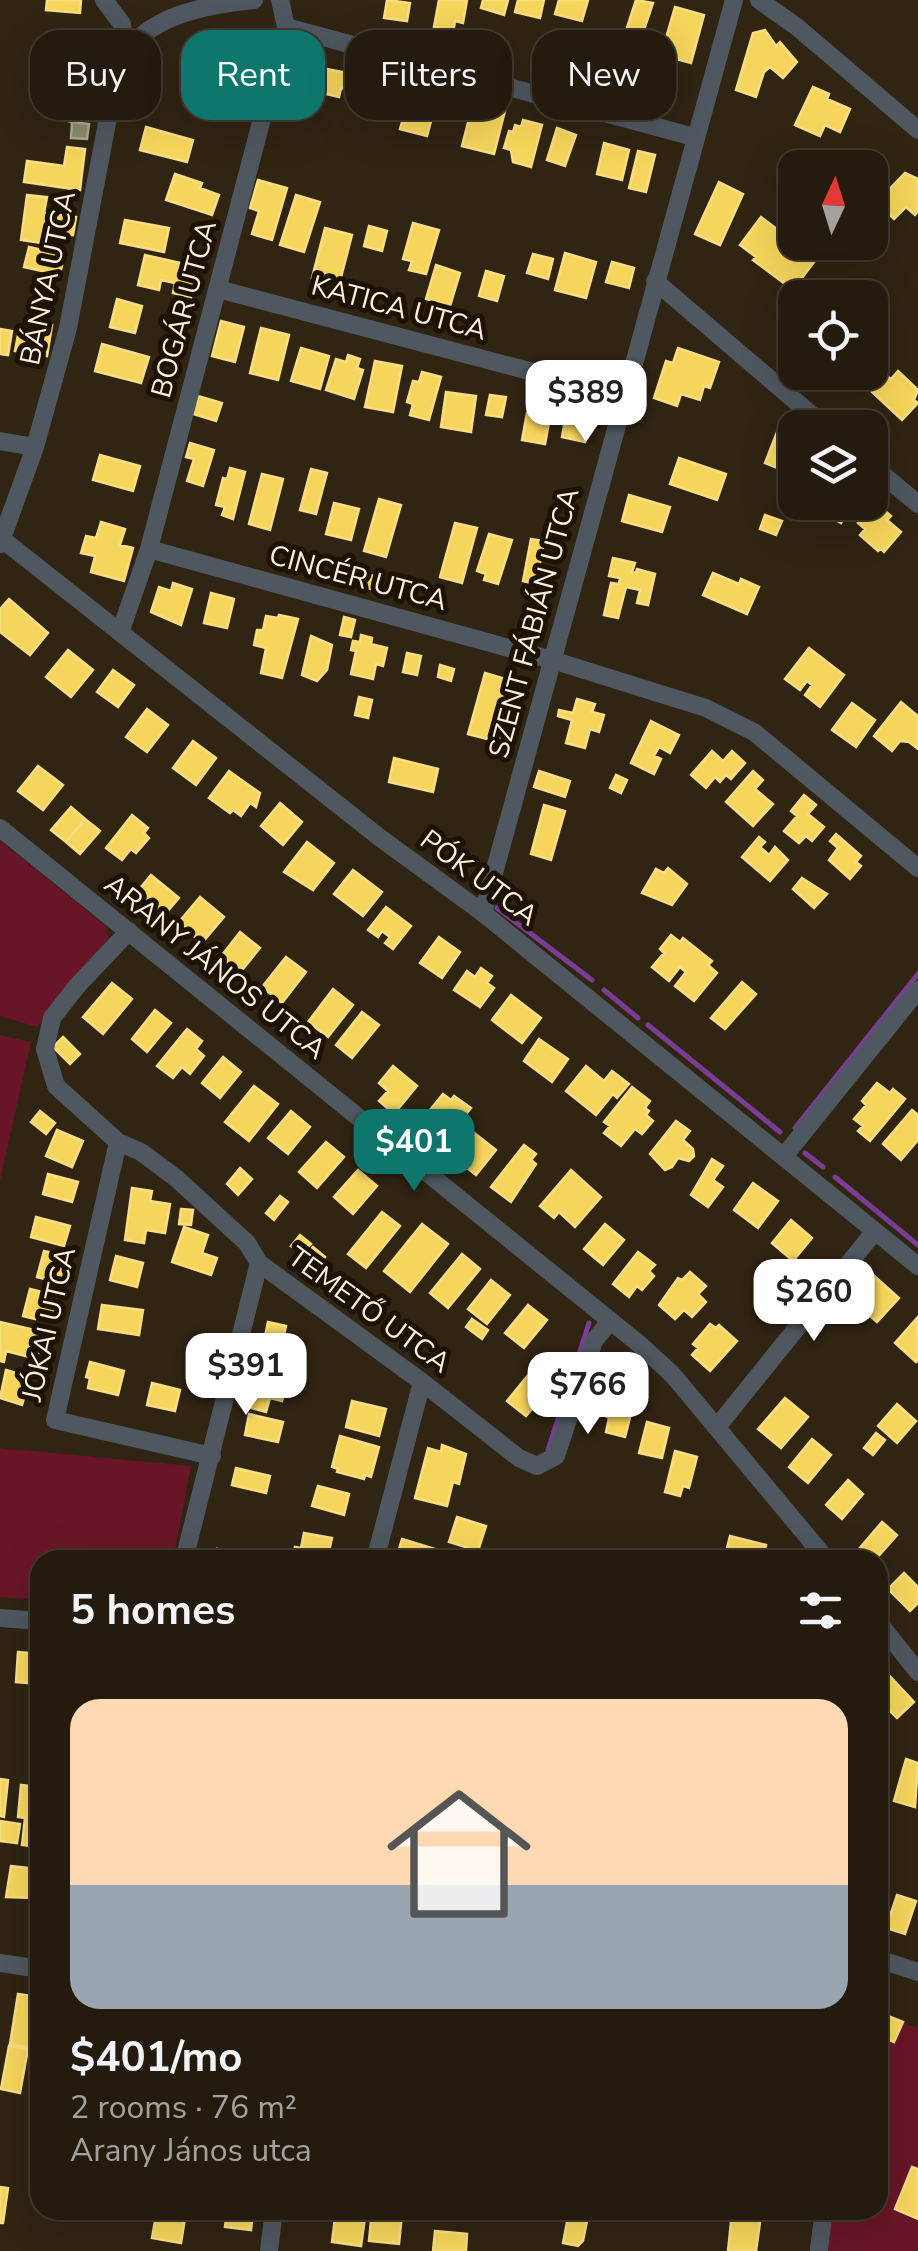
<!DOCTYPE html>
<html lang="en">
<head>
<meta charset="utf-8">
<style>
  body { margin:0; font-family:"Nunito Sans",sans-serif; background:#2c2417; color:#f1f3f6; height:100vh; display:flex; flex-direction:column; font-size:38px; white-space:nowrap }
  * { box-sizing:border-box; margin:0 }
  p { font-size:32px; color:#a3a19e }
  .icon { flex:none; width:55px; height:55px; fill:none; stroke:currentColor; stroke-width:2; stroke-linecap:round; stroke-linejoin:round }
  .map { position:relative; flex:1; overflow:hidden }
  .details { position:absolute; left:30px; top:1550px; width:858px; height:670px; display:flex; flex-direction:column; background:#241b0e; border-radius:30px; box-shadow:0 10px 40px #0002,0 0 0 2px #41392e }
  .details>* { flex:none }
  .guide { position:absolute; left:30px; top:30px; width:860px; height:90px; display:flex; gap:20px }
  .needle { width:65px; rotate:4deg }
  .fabs { position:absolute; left:778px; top:150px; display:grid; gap:20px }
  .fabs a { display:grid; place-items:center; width:110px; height:110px; border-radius:20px; background:#241b0e; box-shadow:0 10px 40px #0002,0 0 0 2px #41392e; font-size:50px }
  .price { position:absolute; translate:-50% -85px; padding:0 22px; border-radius:20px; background:#fff; color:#222; font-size:32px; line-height:65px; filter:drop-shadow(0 2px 5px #0008) }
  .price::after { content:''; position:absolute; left:50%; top:60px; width:30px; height:22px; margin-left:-15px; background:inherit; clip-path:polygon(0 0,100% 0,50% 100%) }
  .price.current { background:#0f766e; color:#fff }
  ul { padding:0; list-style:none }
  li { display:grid; align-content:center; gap:20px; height:530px; padding:0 40px }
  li+li { border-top:2px solid #41392e }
  li span { display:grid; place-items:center; height:310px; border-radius:30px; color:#555 }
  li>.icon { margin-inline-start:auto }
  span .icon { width:180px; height:180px; fill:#fffc; stroke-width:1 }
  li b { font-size:42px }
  h2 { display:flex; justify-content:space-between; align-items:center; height:120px; padding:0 40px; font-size:42px }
  .chip { padding:0 35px; border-radius:30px; background:#241b0e; box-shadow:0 10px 40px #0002,0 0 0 2px #41392e; font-size:35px; line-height:90px }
  .chip.current { background:#0f766e; color:#fff }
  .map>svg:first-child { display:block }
  .green { fill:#681627 }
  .homes { fill:#f6d55c; stroke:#f8dd83; stroke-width:2.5 }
  .industry { fill:#8c8c6e; stroke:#aeaa90; stroke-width:2.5 }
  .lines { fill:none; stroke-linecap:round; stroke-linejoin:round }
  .stream { stroke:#7a3d94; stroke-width:5 }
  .minor { stroke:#4f5760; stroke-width:18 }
  .labels { text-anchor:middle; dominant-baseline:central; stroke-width:10; stroke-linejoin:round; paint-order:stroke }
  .street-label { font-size:28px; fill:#fef0df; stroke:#1c1206 }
</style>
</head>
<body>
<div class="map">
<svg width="918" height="2251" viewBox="0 0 918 2251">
  <rect width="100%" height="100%" fill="#302413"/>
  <path class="green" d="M0 841 106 926 108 939 37 1027 0 1016Z
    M0 1035 31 1042 0 1181Z
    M0 1448 191 1466 173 1560H40V1600L0 1597Z
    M878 2012 918 2028V2251H827L832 2210H878Z"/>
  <path class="homes" d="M47 0H81L80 13 46 10Z
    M387 0 410 3 407 21 384 18Z
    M439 0H467L463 23 455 21 453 33 434 27Z
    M483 0H508L504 15 481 8Z
    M518 0H544L540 18 515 12Z
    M559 0H588L582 21 555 14Z
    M636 0 653 3 637 51 621 46Z
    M675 7 704 15 691 63 661 55Z
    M765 30 776 46 780 42 797 62 783 78 770 67 764 72 756 97 736 90 753 33Z
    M236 36 256 42 243 89 223 84Z
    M60 38 91 43 89 61 58 57Z
    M586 44 605 50 593 90 574 85Z
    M291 67 312 72 304 106 282 101Z
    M383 68 402 74 399 86 394 84 384 117 354 109 364 77 379 82Z
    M327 69 352 74 349 90 341 88 339 97 322 93Z
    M413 85 432 90 424 119 431 121 427 136 400 129Z
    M813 87 829 94 827 99 850 109 840 132 825 125 820 136 795 125Z
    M53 88 96 96 93 110 77 107 76 111 80 112 74 122 58 119 61 104 50 102Z
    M473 103 505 111 494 154 462 146Z
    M523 120 542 125 531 167 513 162 511 150 504 148 509 131 513 132 515 125 521 127Z
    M146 127 193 140 187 162 140 150Z
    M557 128 576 135 565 166 547 160Z
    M604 143 629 150 622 180 597 174Z
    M67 147 85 149 80 190 24 182 27 161 64 166Z
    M638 151 655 155 646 192 629 188Z
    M905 173 918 179V211L915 215 906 207 894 219 877 202Z
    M175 174 202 183 200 188 219 195 212 215 166 200Z
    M258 180 287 188 272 240 252 234 259 211 250 208Z
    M719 182 743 194 720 245 695 234Z
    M27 195 47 197 44 213 76 217 73 235 44 231 42 243 21 240Z
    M296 195 320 202 304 252 280 245Z
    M761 217 782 233 790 222 795 226V242H815L808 251 817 258 793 290 753 260 756 257 740 245Z
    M125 220 169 228 164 252 120 243Z
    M413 223 439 230 426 274 409 270 412 261 403 259Z
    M369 226 387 231 382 251 364 246Z
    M325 228 352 235 339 285 312 278Z
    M29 247 64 255 60 275 24 267Z
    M565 253 596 262 586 298 555 290Z
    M533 254 553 259 548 279 527 273Z
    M145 255 198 267 191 297 173 293 175 283 161 280 159 290 138 285Z
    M612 262 634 268 629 288 606 282Z
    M436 265 460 273 450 306 426 299Z
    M486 271 504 276 497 301 479 296Z
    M117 299 142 306 135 333 110 327Z
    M221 321 244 327 235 362 212 356Z
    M33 323 52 325 47 356 15 351 18 335 31 338Z
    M261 328 289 335 278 380 250 373Z
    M0 329 12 331 8 355 0 354Z
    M102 344 149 357 141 383 95 371Z
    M301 348 329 356 320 389 291 381Z
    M678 348 719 362 710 388 704 386 700 400 681 394 677 406 654 398 666 361 673 363Z
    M348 355 360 359 357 368 363 370 354 399 326 390 336 359 346 362Z
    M375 361 402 366 393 412 365 407Z
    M898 371 918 390 914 400 918 403 902 420 872 392 887 376 891 379Z
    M422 372 441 377 429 420 410 415 413 404 407 402 413 381 419 382Z
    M446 392 476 396 471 432 441 427Z
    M490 395 506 397 502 417 486 415Z
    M198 396 222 403 216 421 193 414Z
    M575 406 586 408 585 413 590 414 585 442 562 437 567 409 574 410Z
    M527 413 550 417 545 444 522 440Z
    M777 432 795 439V475L765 463Z
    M190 443 214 450 203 486 187 481 194 459 186 457Z
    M100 455 140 466 133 491 93 480Z
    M679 458 726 474 717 500 670 484Z
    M230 468 245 472 233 519 222 515 225 507 216 505 223 478 227 479Z
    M311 469 327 473 316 514 300 510Z
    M262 474 283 479 270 530 249 524Z
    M629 495 670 507 662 532 622 521Z
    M379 499 401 505 386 557 364 551Z
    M806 502H853L841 523 822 512 818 519 802 510Z
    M334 503 359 509 351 540 326 534Z
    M876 503 891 516 887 520 901 532 884 552 881 549 878 551 860 535 865 529 858 523Z
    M765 515 782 521 776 535 760 529Z
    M101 522 125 529 120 545 133 548 124 581 91 572 95 556 81 553 86 536 96 538Z
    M455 523 477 528 462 583 440 577Z
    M489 534 512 540 498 584 484 580 486 574 477 571Z
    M531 539 544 541 536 584 523 581Z
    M613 558 635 563 632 572 636 573 637 569 655 574 648 605 637 603 640 590 626 587 618 618 604 615 611 583 619 584 620 578 609 576Z
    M361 573 374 576 371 589 358 586Z
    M713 573 739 584 741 579 759 587 747 614 703 595Z
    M173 583 192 589 181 625 151 612 159 587 171 591Z
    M211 593 234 599 227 628 204 623Z
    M9 599 48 633 30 655 0 632V609Z
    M279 615 298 619 282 678 261 673 266 648 254 645 257 630H263L266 616 278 618Z
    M344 617 355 620 351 637 340 635Z
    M361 635 372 638 371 644 387 648 383 666 376 664 373 679 351 674 356 651 351 650 353 641 360 642Z
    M311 636 332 645 327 670 317 681 302 675Z
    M809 648 844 675 820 707 805 695 812 685 807 681 800 690 785 679Z
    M68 650 93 670 71 697 46 677Z
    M407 653 421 656 417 675 403 672Z
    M440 665 454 669 451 681 438 677Z
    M113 670 134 685 118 707 97 692Z
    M485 673 509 680 503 701 517 705 515 712 512 711 503 743 468 734Z
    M359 697 372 700 368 718 355 715Z
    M577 699 595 704 592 712 604 715 599 732 590 729 585 748 566 743 572 720 558 716 559 710 573 713Z
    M901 702 918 716V749L909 742 900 741 892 751 874 736Z
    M852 703 875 720 856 747 832 730Z
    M147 709 168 725 147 752 126 737Z
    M651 721 679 735 670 753 659 747 654 756 661 759 654 774 631 763Z
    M193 741 216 758 196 785 173 768Z
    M712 751 723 761 732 751 745 763 731 779 726 775 720 782 715 777 706 788 691 775Z
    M394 758 438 769 433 792 389 782Z
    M38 766 63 785 43 810 18 791Z
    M229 771 260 793 256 807 250 803 241 816 233 810 230 813 209 798Z
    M539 771 570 781 565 797 534 787Z
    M753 771 763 780 755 789 773 804 753 826 726 802Z
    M616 775 627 780 621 793 610 788Z
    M804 795 816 805 808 814 824 827 812 841 806 836 799 843 784 831 797 816 791 811Z
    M280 803 302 822 283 845 261 826Z
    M544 805 565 811 551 860 531 854Z
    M71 807 85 819 66 842 51 830Z
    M132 815 148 828 144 833 149 838 136 853 131 849 122 860 106 848Z
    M85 819 100 831 80 854 66 842Z
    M836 834 861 856 856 862 861 866 850 879 829 860 838 848 830 841Z
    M759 837 765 842 760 847 769 855 775 847 788 860 770 881 742 857Z
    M307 842 334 863 313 890 284 872Z
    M668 868 687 884 672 905 642 893 656 869 664 873Z
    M353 870 382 892 363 916 334 894Z
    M151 875 179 898 159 921 131 899Z
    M802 878 827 894 814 908 793 889Z
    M200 897 224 917 202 943 178 923Z
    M386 907 411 926 393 949 385 943 390 937 382 931 378 937 368 930Z
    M240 932 260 948 234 980 215 964Z
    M671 935 680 942 683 938 712 961 708 965 717 973 694 1001 675 986 686 972 680 967 669 981 652 967 664 953 660 949Z
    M439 937 460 952 442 978 420 963Z
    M286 957 306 972 282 1003 262 987Z
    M481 968 492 976 487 983 494 988 480 1007 454 990 467 971 475 977Z
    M742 982 756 994 725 1029 711 1018Z
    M112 983 132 999 103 1034 83 1017Z
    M333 989 353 1005 328 1037 308 1022Z
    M511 995 541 1018 522 1043 492 1020Z
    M155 1010 171 1023 147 1052 132 1039Z
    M362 1012 379 1025 352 1058 336 1045Z
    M187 1029 202 1041 196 1049 204 1056 190 1074 182 1067 173 1078 157 1066Z
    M63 1037 80 1054 70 1064 53 1047Z
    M539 1039 568 1059 552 1082 524 1061Z
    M223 1057 241 1072 220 1098 202 1083Z
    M393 1066 417 1086 394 1114 379 1101 388 1091 379 1083Z
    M586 1066 604 1081 612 1071 629 1084 617 1098 613 1094 596 1115 566 1091Z
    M877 1083 890 1093 893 1089 905 1099 870 1141 858 1131 863 1126 854 1119 866 1105 862 1101Z
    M254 1086 278 1104 249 1141 225 1122Z
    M632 1087 650 1101 645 1108 649 1111 646 1115 653 1121 642 1134 635 1129 621 1146 604 1133 610 1126 604 1122Z
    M443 1094 451 1100 454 1096 471 1108 446 1139 429 1125 437 1115 430 1110Z
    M912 1110 918 1115V1140L901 1160 883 1144Z
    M40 1111 55 1123 46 1134 31 1122Z
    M291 1111 310 1127 288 1154 268 1138Z
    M676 1121 690 1131 683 1140 693 1149 694 1156 689 1161 678 1158 672 1167 665 1170 650 1154Z
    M57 1130 83 1141 72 1167 46 1156Z
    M473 1132 496 1150 476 1175 453 1157Z
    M326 1142 344 1157 317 1188 299 1172Z
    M524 1145 536 1154 531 1160 536 1164 511 1202 491 1187Z
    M712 1159 723 1166 713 1180 723 1187 708 1207 691 1195Z
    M240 1168 252 1179 238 1195 227 1184Z
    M358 1170 377 1186 353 1214 334 1197Z
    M571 1170 601 1197 575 1227 559 1212 554 1218 540 1206Z
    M48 1174 78 1182 72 1202 43 1194Z
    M753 1183 778 1201 758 1228 734 1210Z
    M132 1188 152 1191 150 1201 170 1204 165 1233 146 1230 144 1243 125 1240Z
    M280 1196 288 1202 274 1220 266 1213Z
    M181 1209 193 1210 191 1225 179 1224Z
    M382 1212 400 1226 366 1268 348 1254Z
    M36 1217 70 1226 64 1246 31 1237Z
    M791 1220 812 1238 793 1261 772 1243Z
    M422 1224 448 1244 410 1292 384 1271Z
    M605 1224 624 1240 603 1265 584 1249Z
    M184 1227 208 1235 202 1253 217 1258 211 1275 172 1262Z
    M300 1235 311 1244 302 1254 291 1246Z
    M313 1247 325 1257 317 1266 305 1256Z
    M44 1251 68 1256 61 1283 37 1277Z
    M638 1252 655 1265 649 1271 654 1276 642 1290 637 1286 629 1297 613 1284Z
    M462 1254 480 1269 448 1308 430 1293Z
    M116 1256 143 1263 137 1287 110 1280Z
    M690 1272 706 1286 698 1294 706 1302 692 1317 684 1310 675 1319 659 1305 678 1278 682 1280Z
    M872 1274 899 1298 877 1322 850 1299Z
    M491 1280 510 1295 487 1324 468 1309Z
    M30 1289 58 1296 52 1319 36 1315 35 1319 23 1316Z
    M102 1305 143 1310 139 1335 98 1329Z
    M528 1305 547 1320 524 1348 505 1333Z
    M917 1318 918 1360 916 1362 895 1343Z
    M472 1319 488 1330 482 1339 466 1327Z
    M0 1322 43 1332 37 1359 6 1351 4 1362 0 1361Z
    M268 1322 286 1326 281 1350 263 1346Z
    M710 1324 716 1328 719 1325 737 1341 710 1371 692 1355 698 1348 693 1344Z
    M90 1362 124 1371 118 1395 88 1388 90 1378 86 1377Z
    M534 1368 553 1384 526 1416 507 1401Z
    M6 1370 30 1377 22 1405 0 1398Z
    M268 1378 287 1384 282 1401 270 1398 266 1412 244 1406 248 1389 264 1393Z
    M152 1383 180 1390 175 1411 147 1405Z
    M616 1389 636 1394 625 1437 606 1432 609 1418 605 1416Z
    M785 1398 808 1417 781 1448 758 1429Z
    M352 1401 386 1409 379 1436 346 1427Z
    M897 1404 916 1421 897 1443 878 1426Z
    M249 1414 283 1422 278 1442 245 1435Z
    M647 1422 669 1428 662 1458 639 1453Z
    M876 1433 885 1440 873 1455 864 1448Z
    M340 1436 379 1447 371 1477 365 1475 364 1479 337 1472 338 1469 332 1467Z
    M812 1439 831 1455 808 1483 789 1467Z
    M442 1445 466 1454 459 1484 453 1482 447 1506 415 1498 428 1448 441 1452Z
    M675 1451 697 1457 689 1488 683 1486 680 1496 665 1492Z
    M236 1468 270 1476 266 1493 232 1485Z
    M848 1480 863 1494 842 1519 826 1505Z
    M318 1486 349 1494 344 1515 312 1506Z
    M457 1517 486 1526 478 1551 449 1542Z
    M882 1522 897 1535 875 1560H870L858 1550Z
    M304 1533 332 1538 327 1560 292 1559 295 1547 301 1548Z
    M730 1536 766 1545 762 1560H724Z
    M402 1539 445 1552 442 1560H412L397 1556Z
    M217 1549 258 1560H214Z
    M904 1573 918 1587V1603L910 1611 888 1589Z
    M18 1652 40 1654V1684L16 1682Z
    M886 1672 914 1702 897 1718 887 1708 880 1714 878 1712V1681Z
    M906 1759 918 1763 915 1807 894 1801Z
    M0 1779 8 1780 4 1817 0 1816Z
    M21 1785 40 1787V1847L22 1845 25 1818 18 1817Z
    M0 1821 20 1824 17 1843 0 1841Z
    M11 1866 38 1869 34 1898 6 1897Z
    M897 1895 916 1901 905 1934 886 1928Z
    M18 1994 39 1997 31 2048 10 2044Z
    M878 2012 903 2022 894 2042 878 2035Z
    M9 2046 28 2049 20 2093 1 2089Z
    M912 2167 918 2169V2219L895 2209Z
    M0 2187 8 2188 3 2223H0Z
    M157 2210 186 2212 181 2243 152 2238Z
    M227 2210H253L251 2230 225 2227Z
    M336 2210H366L361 2246 332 2242Z
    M372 2210 402 2214 399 2244 369 2241Z
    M732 2212 761 2215 756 2251H728Z
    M568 2217 587 2221 583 2241 578 2246 563 2243Z
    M435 2231 467 2234 466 2251H433Z"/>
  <path class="industry" d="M72 122 89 124 87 139 71 138Z"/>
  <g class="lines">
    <path class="stream" d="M497 908 592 980
      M604 990 638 1018
      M648 1025 780 1132
      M795 1128 918 974
      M805 1153 823 1167
      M835 1177 918 1245
      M548 1450 589 1323"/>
    <path class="minor" d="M104 0 122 24 126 50
      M759 0 797 27 918 130
      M286 27 694 137
      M655 281 827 428
      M218 289 624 396
      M0 441 35 447
      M870 464 918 504
      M2 539 379 837 483 913 918 1266
      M0 544 35 447 68 328 116 76C130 18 203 5 254 0
      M149 549 552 660 706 708 754 732 918 868
      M121 630 149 549 286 27 280 0
      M0 828 638 1343 672 1374 827 1560
      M483 913 734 0
      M129 931 77 986 52 1018 45 1049 56 1086 118 1142 141 1152 176 1178 247 1243 259 1263 422 1382 519 1458 537 1466 556 1456 594 1341 610 1321
      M118 1142 55 1420 212 1456
      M785 1155 918 990
      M717 1427 875 1231
      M184 1560 259 1263
      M375 1560 422 1382
      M0 1618 40 1621
      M878 1622 918 1672
      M878 1959 918 1972
      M0 1963 40 1969
      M819 2249 824 2210
      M269 2251 274 2210"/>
  </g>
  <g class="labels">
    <g class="street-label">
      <text transform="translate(48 278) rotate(-78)">BÁNYA UTCA</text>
      <text transform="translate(399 308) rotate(15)">KATICA UTCA</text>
      <text transform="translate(184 309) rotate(-75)">BOGÁR UTCA</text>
      <text transform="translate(358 578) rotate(15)">CINCÉR UTCA</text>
      <text transform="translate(534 623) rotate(-75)">SZENT FÁBIÁN UTCA</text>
      <text transform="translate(479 878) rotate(37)">PÓK UTCA</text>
      <text transform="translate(215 967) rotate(39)">ARANY JÁNOS UTCA</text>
      <text transform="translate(369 1310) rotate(36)">TEMETŐ UTCA</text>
      <text transform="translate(49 1324) rotate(-77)">JÓKAI UTCA</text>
    </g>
  </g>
</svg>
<div class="fabs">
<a><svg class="needle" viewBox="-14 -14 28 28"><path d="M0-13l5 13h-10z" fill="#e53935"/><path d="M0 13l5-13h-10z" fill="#a3a19e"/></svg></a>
<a><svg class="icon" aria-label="locate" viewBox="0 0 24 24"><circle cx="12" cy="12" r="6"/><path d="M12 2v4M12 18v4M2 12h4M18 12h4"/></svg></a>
<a><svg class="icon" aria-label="layers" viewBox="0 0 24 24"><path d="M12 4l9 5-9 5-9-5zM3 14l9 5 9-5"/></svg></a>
</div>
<b class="price" style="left:586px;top:445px">$389</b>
<b class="price current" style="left:414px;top:1194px">$401</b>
<b class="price" style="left:814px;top:1344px">$260</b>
<b class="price" style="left:246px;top:1418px">$391</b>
<b class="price" style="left:588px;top:1437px">$766</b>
<div class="guide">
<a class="chip">Buy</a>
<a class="chip current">Rent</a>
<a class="chip">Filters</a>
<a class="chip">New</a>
</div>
<section class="details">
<h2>5 homes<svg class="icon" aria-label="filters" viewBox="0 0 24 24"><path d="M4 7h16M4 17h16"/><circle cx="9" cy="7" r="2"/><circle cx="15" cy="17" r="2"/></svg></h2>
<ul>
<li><span style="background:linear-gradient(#ffd9b3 60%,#9aa5b1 0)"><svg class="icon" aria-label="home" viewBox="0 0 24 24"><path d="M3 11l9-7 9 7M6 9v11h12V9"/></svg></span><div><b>$401/mo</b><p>2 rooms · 76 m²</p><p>Arany János utca</p></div></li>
</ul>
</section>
</div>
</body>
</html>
